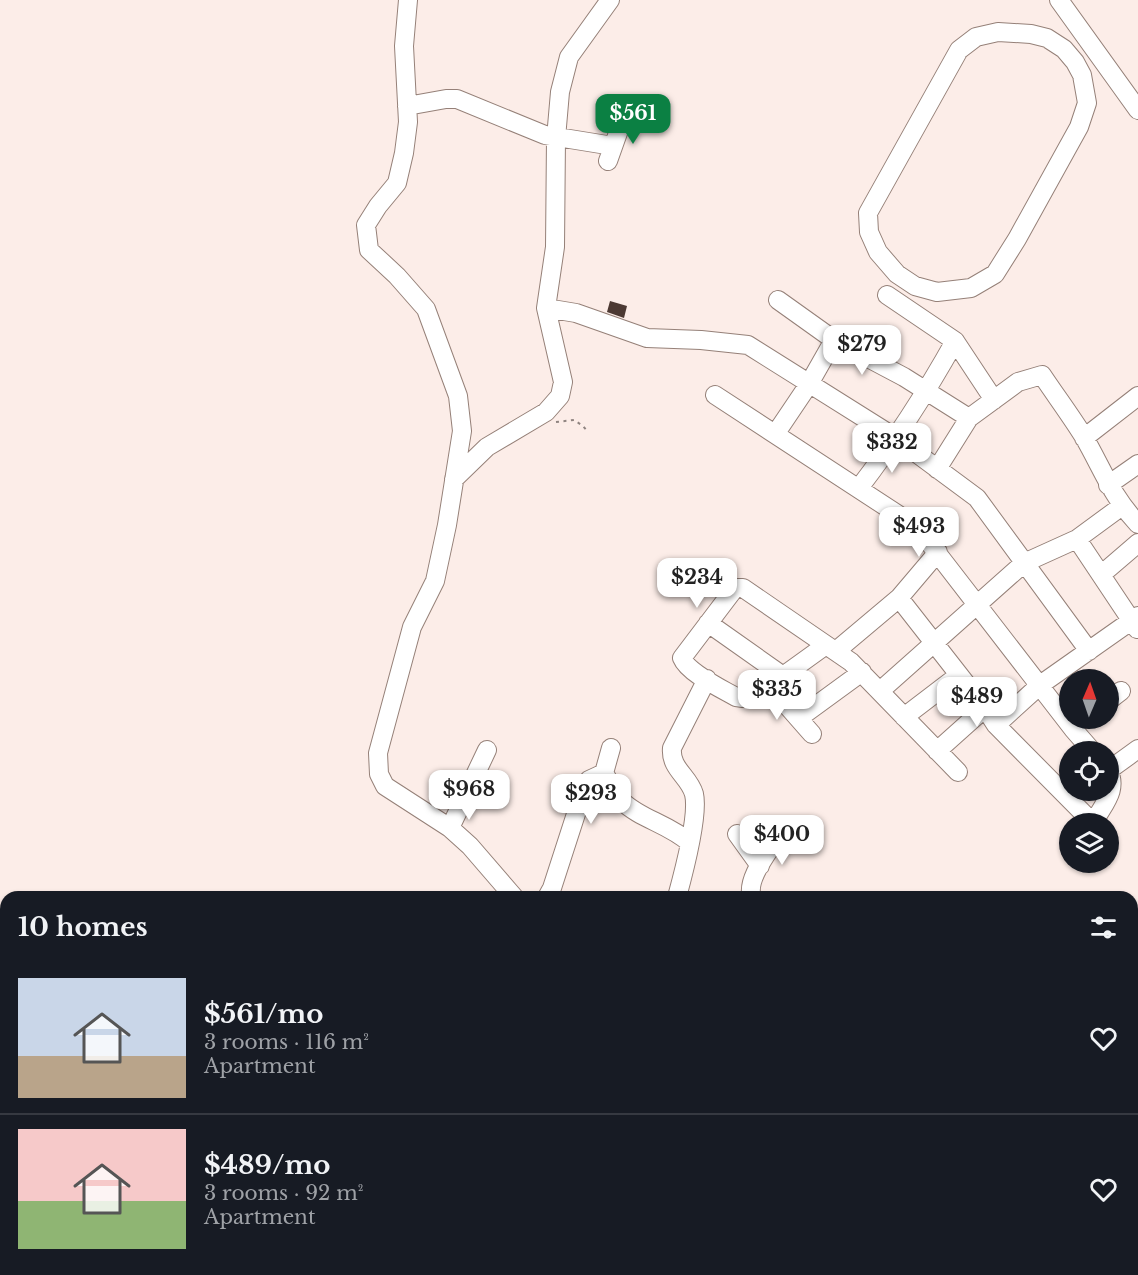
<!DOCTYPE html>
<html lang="en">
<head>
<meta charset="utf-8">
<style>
  body { margin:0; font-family:"Libre Baskerville",serif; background:#20242c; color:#f1f3f6; height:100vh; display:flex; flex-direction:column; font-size:22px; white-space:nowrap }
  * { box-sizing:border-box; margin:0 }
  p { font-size:20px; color:#9ea1a6 }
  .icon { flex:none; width:33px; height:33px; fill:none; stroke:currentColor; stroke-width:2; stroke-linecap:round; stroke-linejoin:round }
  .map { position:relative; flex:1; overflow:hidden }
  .drawer { position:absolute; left:0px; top:891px; width:1138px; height:384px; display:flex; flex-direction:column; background:#171b24; border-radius:18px 18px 0 0; box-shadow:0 2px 4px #0004 }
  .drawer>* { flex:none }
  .needle { width:39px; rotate:2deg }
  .fabs { position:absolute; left:1059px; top:669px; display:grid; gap:12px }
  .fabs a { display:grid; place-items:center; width:60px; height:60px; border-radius:50%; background:#171b24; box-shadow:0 2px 4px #0004; font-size:30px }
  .price { position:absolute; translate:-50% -51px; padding:0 14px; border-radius:12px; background:#fff; color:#222; font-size:20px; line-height:39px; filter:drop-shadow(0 2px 3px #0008) }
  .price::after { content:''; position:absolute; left:50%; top:36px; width:18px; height:14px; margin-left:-9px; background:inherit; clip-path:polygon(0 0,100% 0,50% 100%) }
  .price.active { background:#0b8043; color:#fff }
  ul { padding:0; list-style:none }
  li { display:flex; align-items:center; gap:18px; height:150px; padding:0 18px }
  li+li { border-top:2px solid #363941 }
  li span { display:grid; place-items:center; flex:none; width:168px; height:120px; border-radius:0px; color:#555 }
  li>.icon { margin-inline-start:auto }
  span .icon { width:72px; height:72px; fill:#fffc; stroke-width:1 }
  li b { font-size:26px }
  h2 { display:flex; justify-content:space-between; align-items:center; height:72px; padding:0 18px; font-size:26px }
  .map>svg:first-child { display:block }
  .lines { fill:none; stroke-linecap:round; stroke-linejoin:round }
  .river { stroke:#b1e1ed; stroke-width:21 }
  .building { fill:#4c3933 }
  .minor-casing { stroke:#958078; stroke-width:20 }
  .path { stroke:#8f8480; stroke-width:2; stroke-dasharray:3 4.5; stroke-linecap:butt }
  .minor { stroke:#fff; stroke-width:18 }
</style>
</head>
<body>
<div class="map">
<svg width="1138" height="1275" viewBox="0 0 1138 1275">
  <rect width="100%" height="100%" fill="#fcede8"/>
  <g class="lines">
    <path class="river" d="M1132 983 1138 980"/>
  </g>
  <path class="building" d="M610 301 627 306 624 318 607 312Z"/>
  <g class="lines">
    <g class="minor-casing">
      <path id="minor" d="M408 0 404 46 408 122 404 153 397 183 378 206 366 225 369 250 397 276 426 309 458 396 462 431 447 525 435 581 412 627 378 753 379 774 385 786 450 828 470 846 514 897
        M1059 0 1138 110
        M998 32 1031 34 1047 38 1064 49 1075 62 1082 75 1087 103 1079 127 1017 239 995 274 971 288 937 292 915 286 897 274 878 252 869 232 868 213 959 50 976 37Z
        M407 106 446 99H457L545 135 613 146
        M608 161 624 116
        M887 295 955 341 994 400
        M778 300 834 340 904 377 969 418
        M546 308 576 313 647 338 701 340 748 345 896 438 977 498 1089 651
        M715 395 917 527 1073 729 1093 752
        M776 433 809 384 834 340
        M1084 438 1138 396
        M937 469 969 418 1018 382 1042 375C1056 396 1071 416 1084 437 1103 470 1111 495 1138 524
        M454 479 487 447 546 412 560 396 563 382 546 308 555 247 556 138 560 92 569 57 610 0
        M1108 485 1138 464
        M859 488C895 441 926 393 955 341
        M1077 539 1137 629
        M1102 574 1138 543
        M899 598 985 708 996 725 1094 824
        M708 623 783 676
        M826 645 783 676 743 698 736 697C722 689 688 673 682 658L735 588H743L851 662 958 772
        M836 651 899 598 938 552
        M768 684 812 734
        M880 691 1024 563 1077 539 1122 506
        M1108 701 1121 691
        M904 717 959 675
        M799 718 862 672
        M996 725 1040 685 1138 616
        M937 751 985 708
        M1109 770 1138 749
        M604 773C610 782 614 794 622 801 640 819 669 824 690 843
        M1087 816 1095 820C1105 802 1118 790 1108 769
        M450 828 487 750
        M737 834 760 866
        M547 897 552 888 586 783 589 780 604 773 611 748
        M677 897C683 875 699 815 694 794 689 776 670 769 672 748L707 679
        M752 897C745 879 771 849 780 833
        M144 1269 150 1275
        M810 1269 814 1275
        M1088 1269 1091 1275
        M96 1275 101 1269
        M580 1275V1269
        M663 1275 665 1269
        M686 1275 690 1269"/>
    </g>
    <path class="path" d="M556 422 574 420 583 426 588 432"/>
    <use href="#minor" class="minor"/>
  </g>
</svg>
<div class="fabs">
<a><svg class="needle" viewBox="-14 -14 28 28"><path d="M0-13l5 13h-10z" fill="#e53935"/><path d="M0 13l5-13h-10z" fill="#9ea1a6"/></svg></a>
<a><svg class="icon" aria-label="locate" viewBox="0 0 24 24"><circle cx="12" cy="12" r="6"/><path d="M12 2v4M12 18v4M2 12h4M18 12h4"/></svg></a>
<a><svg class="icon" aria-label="layers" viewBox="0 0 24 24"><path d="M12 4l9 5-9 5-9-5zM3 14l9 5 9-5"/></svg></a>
</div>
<b class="price active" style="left:633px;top:145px">$561</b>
<b class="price" style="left:862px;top:376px">$279</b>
<b class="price" style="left:892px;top:474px">$332</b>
<b class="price" style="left:919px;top:558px">$493</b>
<b class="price" style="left:697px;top:609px">$234</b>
<b class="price" style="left:777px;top:721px">$335</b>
<b class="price" style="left:977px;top:728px">$489</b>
<b class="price" style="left:469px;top:821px">$968</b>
<b class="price" style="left:591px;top:825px">$293</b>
<b class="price" style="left:782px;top:866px">$400</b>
<section class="drawer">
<h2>10 homes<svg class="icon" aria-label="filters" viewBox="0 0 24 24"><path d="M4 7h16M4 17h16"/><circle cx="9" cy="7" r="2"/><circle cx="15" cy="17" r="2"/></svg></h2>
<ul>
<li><span style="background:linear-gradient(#c9d6e8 65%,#b9a48a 0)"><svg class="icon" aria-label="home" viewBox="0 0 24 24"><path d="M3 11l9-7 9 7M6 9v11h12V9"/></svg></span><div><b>$561/mo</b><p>3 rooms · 116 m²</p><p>Apartment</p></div><svg class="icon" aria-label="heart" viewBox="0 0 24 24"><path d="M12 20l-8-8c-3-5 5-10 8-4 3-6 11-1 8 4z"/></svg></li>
<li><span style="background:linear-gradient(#f6c9c9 60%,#8fb573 0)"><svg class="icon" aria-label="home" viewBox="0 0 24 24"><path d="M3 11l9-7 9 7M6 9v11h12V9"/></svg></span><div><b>$489/mo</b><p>3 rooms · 92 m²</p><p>Apartment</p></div><svg class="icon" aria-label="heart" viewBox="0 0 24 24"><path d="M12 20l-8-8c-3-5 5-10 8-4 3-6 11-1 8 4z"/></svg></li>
</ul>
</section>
</div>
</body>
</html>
